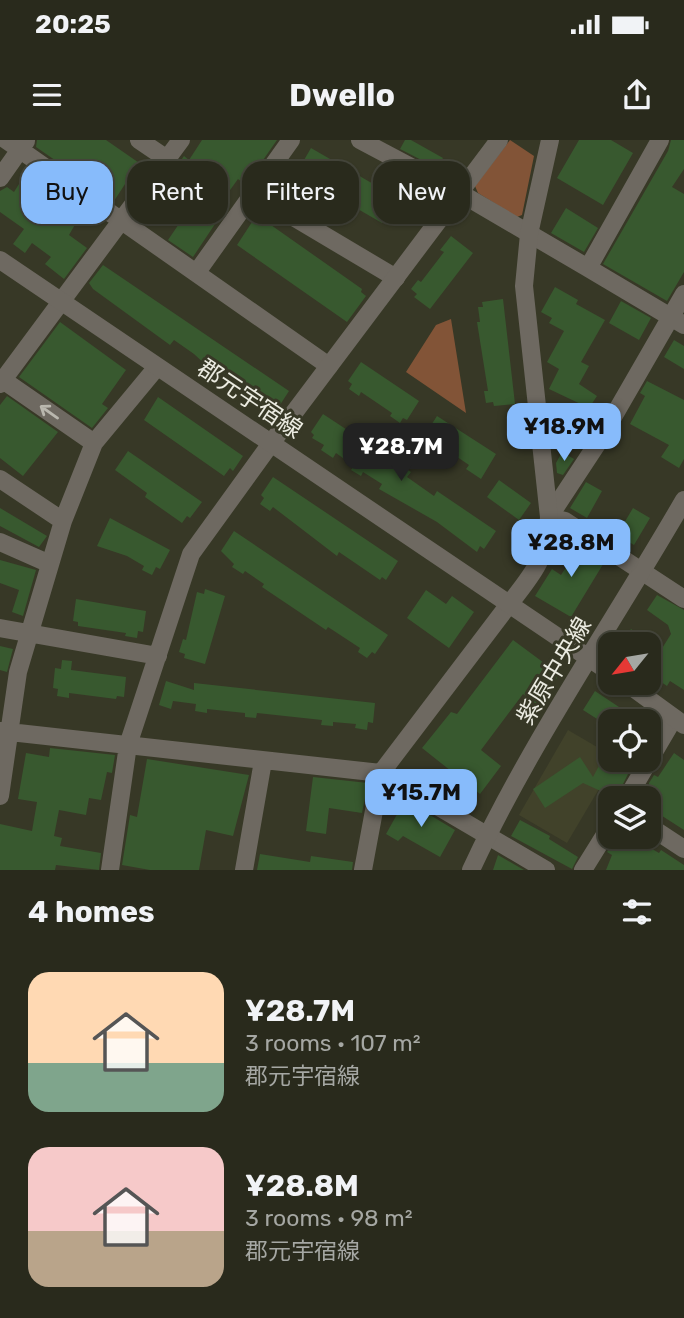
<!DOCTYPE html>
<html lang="en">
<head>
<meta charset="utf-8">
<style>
  body { margin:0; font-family:Rubik,"Noto Sans JP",sans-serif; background:#313225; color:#f1f3f6; height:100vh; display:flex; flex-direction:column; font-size:26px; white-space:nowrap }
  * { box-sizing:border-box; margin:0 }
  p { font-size:23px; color:#a5a7a3 }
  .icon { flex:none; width:38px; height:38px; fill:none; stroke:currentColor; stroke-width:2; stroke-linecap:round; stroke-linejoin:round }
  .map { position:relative; height:730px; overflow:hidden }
  .drawer { display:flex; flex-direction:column; background:#292a1c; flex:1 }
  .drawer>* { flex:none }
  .hud { position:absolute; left:21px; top:21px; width:642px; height:63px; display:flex; gap:14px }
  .needle { width:46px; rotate:240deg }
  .buttons { position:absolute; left:598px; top:492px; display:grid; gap:14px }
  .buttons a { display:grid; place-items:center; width:63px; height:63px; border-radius:14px; background:#292a1c; box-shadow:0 2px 5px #0004,0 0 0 2px #45463b; font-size:35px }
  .price { position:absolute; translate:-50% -60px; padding:0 16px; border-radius:14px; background:#87bbfb; color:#111; font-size:23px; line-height:46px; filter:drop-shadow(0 2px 4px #0008) }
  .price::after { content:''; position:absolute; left:50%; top:42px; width:21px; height:16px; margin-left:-10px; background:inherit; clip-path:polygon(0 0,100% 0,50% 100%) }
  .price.current { background:#222; color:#fff }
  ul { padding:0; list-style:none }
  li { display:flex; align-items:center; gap:21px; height:175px; padding:0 28px }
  li span { display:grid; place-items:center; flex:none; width:196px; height:140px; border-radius:21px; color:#555 }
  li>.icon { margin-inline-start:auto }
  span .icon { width:84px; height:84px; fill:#fffc; stroke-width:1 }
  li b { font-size:30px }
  h2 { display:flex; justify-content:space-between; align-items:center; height:84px; padding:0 28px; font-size:30px }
  .chip { padding:0 24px; border-radius:21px; background:#292a1c; box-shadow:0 2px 5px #0004,0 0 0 2px #45463b; font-size:24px; line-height:63px }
  .chip.current { background:#87bbfb; color:#111 }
  .status { display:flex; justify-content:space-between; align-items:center; height:49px; padding:0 35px; background:#292a1c; direction:ltr }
  .status svg { height:19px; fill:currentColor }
  header { display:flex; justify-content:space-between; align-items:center; height:91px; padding:0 28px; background:#292a1c; font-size:32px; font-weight:700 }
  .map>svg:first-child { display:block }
  .built { fill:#41422a }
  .green { fill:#825437 }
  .building { fill:#38592f }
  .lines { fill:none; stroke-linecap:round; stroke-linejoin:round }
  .minor { stroke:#6e6961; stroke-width:18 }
  .tertiary { stroke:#6e6961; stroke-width:18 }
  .oneway { stroke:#b9b7ae }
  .labels { text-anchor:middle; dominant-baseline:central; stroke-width:6; stroke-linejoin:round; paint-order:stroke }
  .street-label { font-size:24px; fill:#ebebe1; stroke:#373826 }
</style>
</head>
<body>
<div class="status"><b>20:25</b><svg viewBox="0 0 49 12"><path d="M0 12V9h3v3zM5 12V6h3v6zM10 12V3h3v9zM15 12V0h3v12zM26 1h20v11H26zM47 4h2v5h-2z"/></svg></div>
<header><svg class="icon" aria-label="menu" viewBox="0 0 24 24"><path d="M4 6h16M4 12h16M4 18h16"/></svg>Dwello<svg class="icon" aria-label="share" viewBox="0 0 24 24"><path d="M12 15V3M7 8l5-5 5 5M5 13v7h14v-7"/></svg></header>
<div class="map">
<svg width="684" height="730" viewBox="0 0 684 730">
  <rect width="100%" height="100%" fill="#373826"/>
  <path class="built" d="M611 584V620H616L567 703 519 675 568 590 597 607Z"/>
  <path class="green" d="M510 0 534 16 522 75 517 77 478 53 475 46Z
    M451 179 466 273 406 232 436 185Z"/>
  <path class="building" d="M37 0H106L145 27 135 42 129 38 114 61 36 7Z
    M202 0H277L261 23 257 20 243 43 238 39 215 71 221 75 193 117 168 100 185 75 156 55 184 16 189 20Z
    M405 0H411L443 18 437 28 400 9Z
    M579 0H611L633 13 603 65 557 38Z
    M671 0H684V29L672 47 684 54V132L667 161 603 124 668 11Z
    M311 8 401 60 390 79 386 77 382 83 344 61 346 58 326 46 324 50 313 44 315 40 302 32 304 29 300 27Z
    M24 36 47 50 50 45 84 69 69 95 87 108 64 139 45 124 51 117 32 103 25 113 13 104 24 89 0 72V51L7 47 14 52Z
    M566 68 598 88 584 112 551 93Z
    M261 78 362 149 361 152 366 156 347 182 237 105 254 79 258 82Z
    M451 96 473 113 430 169 414 157 417 154 411 149 418 140 421 142 444 112 440 110Z
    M103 125 289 251 278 268 275 267 271 273 233 248 235 244 216 232 214 235 204 228 206 225 194 214 174 200 170 205 93 149 89 143Z
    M555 147 578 160 576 164 605 180 581 222 589 226 579 244 597 256 589 268 549 249 559 229 547 222 564 191 549 183 552 178 541 172Z
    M503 159 515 264 494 266 493 262 486 263 484 251H488L477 182H480L478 167H483L482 162Z
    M621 161 651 178 639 200 609 183Z
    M60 182 126 230 102 264 108 268 92 288 19 237Z
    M674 200 684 206V229L664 217Z
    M361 222 419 261 407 280 403 278 400 283 390 276 392 273 361 252 359 256 349 249 352 244 348 241Z
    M647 241 684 260V319L679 328 661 317 669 305 630 284 645 256 640 253Z
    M7 256 58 292 23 336 0 318V265Z
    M158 257 243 316 233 331 230 328 224 336 144 280Z
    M571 271 581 300 563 305 553 277Z
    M323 274 411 332 407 337 434 356 437 351 496 391 484 409 480 406 477 412 437 382 379 349 382 344 363 332 361 336 351 330 354 326 336 313 333 318 321 310 324 305 312 298 314 295 311 292Z
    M437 276 496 314 481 339 466 329 469 325 438 304 435 309 424 303 429 295 426 293Z
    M128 311 202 362 190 378 187 376 182 383 145 357 147 353 115 330Z
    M562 312 574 319 563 335 557 333 556 323Z
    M273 337 398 421 386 440 382 437 380 440 339 412 337 416 273 367 270 371 260 364 264 358 261 355Z
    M499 340 531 363 519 380 487 357Z
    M586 342 602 351 587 378 570 368Z
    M0 368 47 396 39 407 0 386Z
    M633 368 650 378 634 405 617 395Z
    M110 378 170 410 160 429 156 427 152 435 142 430 144 426 127 416 97 406Z
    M234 391 388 495 375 514 372 512 367 518 358 512 360 508 328 487 326 490 262 447 264 444 245 431 243 434 232 427 234 424 221 411Z
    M570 398 605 421 571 477 535 456 552 429 561 435 572 418 562 411Z
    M0 420 36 430 23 476 12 472 19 450 0 443Z
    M205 449 225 456 205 524 184 518 185 514 179 512 183 499 186 500 197 452 204 454Z
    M426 450 446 464 452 456 474 472 449 508 407 478Z
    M657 455 684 470V550L670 541 667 546 649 534V504H621L631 489 661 510 671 494 668 485 647 470Z
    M76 459 146 471 143 492 138 491 137 498 125 496 126 493 78 486V482L73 481Z
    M513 500 559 534 541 568 523 554 481 610 501 626 480 654 422 608 451 572 457 574Z
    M0 506 13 509 7 532 0 530Z
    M62 520 72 521 71 530 126 537 124 557 117 556 116 559 69 553V558L57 556 58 549 53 548 55 528 61 529Z
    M166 541 194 550V543L375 563 373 583 368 582 367 590 355 588 356 584 333 582V586L321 585 322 580 257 573 256 578 245 577V573L207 569V573L195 571 196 564 173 561 171 569 159 565Z
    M595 551 640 581H607L605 584 583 570Z
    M50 608 115 615 112 633 107 632 101 660 89 658 86 675 59 670 54 696 62 698 60 706 101 713 99 730 56 725 55 730H0V684L32 691 37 662 18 659 26 613 49 617Z
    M674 613 684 620V690L656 672 663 662 649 653V643L654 635 658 637Z
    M580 617 593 637 601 622 610 628 614 621 630 630 616 658 583 643 545 668 533 649Z
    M147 619 249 635 233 696 206 690 199 730H150L122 725 130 675 137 677Z
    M313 637 368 643 362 673 329 668 326 694 306 691Z
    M405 660 455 690 440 717 403 696 398 701 386 694Z
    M520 680 550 696 549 699 578 717 572 729 511 696Z
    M617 696H630L659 713 661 710 684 725V730H606L612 715 607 712Z
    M260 714 310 722 311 716 353 722 352 730H257Z
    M498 715 524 730H493Z"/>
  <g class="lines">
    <path class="minor" d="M6 0 329 226
      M139 0 167 19
      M360 0 460 53 588 128 660 0
      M0 38 26 1
      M253 53 396 138
      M588 128 684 185
      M197 132 291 0
      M684 154 601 298 549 377 565 381 684 459
      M0 238 94 303
      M0 244 181 0
      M0 339 63 381
      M0 402 50 424
      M0 488 158 516
      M0 591 381 633 546 730
      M0 656 18 532 63 381 94 303 157 227
      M627 658 674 578
      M649 686 684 709
      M110 730 128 605 191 414 272 302
      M244 730 263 621
      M363 730 381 633 510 463
      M583 730 611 685"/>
    <path class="tertiary" d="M0 120 611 533
      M272 302 499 0
      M510 463C533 434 548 416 549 377L524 146 529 94 550 0
      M625 542 684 585
      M471 730C531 601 613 483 684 360"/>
  </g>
  <defs><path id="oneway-shaft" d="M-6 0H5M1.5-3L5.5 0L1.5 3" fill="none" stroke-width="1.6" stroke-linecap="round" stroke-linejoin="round" transform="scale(1.75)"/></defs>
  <use class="oneway" href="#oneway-shaft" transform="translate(49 272) rotate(-145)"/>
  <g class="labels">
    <g class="street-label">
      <text transform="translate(250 259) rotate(34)">郡元宇宿線</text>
      <text transform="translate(554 531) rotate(-59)">紫原中央線</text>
    </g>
  </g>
</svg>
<div class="buttons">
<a><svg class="needle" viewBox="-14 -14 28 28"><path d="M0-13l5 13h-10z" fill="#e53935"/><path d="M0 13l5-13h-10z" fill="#a5a7a3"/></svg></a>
<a><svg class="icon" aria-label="locate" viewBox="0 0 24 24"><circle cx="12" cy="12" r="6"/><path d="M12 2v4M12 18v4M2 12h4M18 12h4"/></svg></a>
<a><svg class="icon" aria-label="layers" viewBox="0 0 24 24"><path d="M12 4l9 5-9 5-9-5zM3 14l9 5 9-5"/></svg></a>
</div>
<b class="price" style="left:564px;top:323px">¥18.9M</b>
<b class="price current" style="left:401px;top:343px">¥28.7M</b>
<b class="price" style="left:571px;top:439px">¥28.8M</b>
<b class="price" style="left:421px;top:689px">¥15.7M</b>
<div class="hud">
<a class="chip current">Buy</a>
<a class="chip">Rent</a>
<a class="chip">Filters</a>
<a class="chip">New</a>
</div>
</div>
<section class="drawer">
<h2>4 homes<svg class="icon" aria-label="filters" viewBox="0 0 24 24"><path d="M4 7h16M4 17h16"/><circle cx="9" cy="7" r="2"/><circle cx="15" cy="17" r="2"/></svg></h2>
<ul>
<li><span style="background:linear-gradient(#ffd9b3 65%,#7fa58c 0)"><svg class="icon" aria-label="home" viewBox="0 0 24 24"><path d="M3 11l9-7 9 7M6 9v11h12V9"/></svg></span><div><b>¥28.7M</b><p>3 rooms · 107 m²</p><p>郡元宇宿線</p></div></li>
<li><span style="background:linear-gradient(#f6c9c9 60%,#b9a48a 0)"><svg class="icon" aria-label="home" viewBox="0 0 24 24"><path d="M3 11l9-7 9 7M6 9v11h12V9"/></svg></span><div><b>¥28.8M</b><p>3 rooms · 98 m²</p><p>郡元宇宿線</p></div></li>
</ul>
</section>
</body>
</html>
